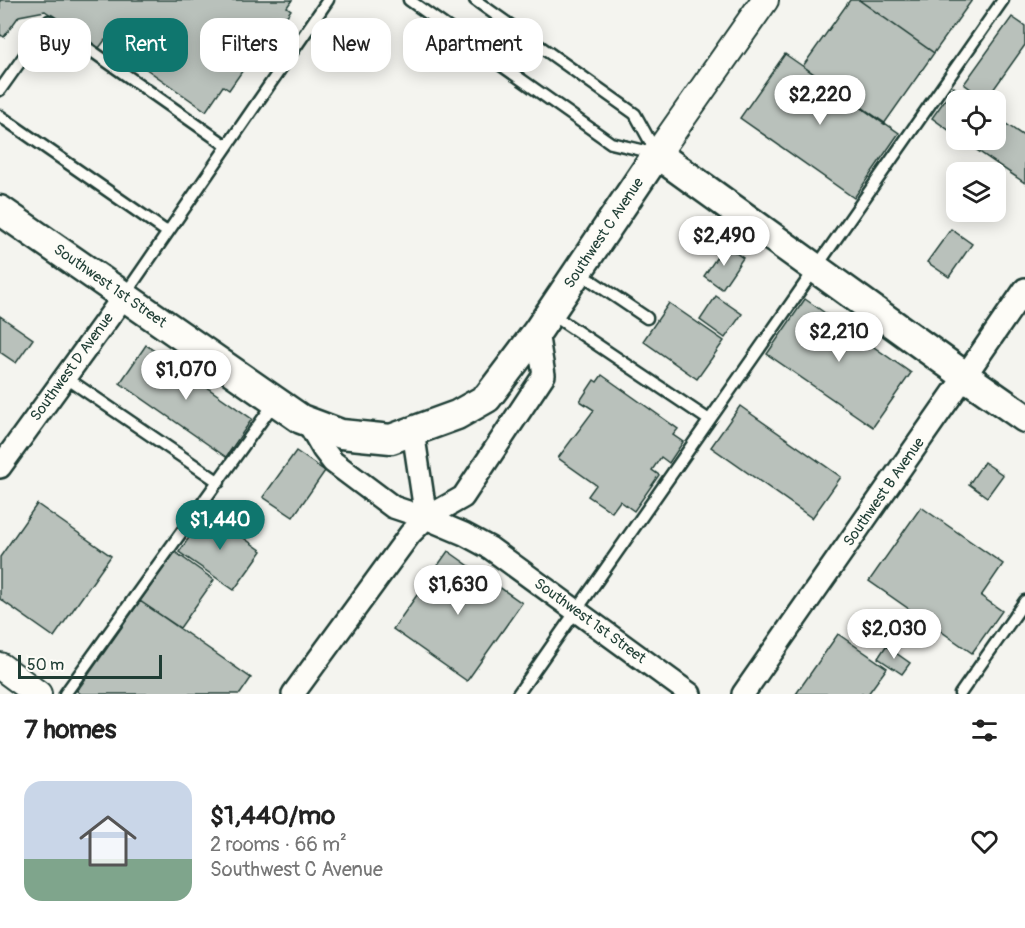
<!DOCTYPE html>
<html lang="en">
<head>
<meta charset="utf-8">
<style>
  body { margin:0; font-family:Pangolin,sans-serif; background:#f2f2f2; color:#222; height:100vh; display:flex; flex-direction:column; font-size:22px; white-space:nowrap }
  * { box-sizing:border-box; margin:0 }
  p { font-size:20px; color:#767676 }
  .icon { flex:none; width:33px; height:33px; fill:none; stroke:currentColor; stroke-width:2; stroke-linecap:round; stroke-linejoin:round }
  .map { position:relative; height:694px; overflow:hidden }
  .sheet { display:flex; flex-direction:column; background:#fff; flex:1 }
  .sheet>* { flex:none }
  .banner { position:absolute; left:18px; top:18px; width:600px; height:54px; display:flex; gap:12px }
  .controls { position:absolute; left:946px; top:90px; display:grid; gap:12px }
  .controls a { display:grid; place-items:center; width:60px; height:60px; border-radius:12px; background:#fff; box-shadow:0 3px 15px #0003; font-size:30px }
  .scale { position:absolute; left:18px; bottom:15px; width:144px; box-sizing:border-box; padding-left:6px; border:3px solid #1f3d34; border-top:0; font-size:16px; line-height:21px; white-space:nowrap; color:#1f3d34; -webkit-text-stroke:4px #fdfcf7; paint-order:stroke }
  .price { position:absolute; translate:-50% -51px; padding:0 14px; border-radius:21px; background:#fff; color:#222; font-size:20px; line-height:39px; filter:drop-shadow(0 2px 3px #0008) }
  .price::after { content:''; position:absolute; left:50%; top:36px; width:18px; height:14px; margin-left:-9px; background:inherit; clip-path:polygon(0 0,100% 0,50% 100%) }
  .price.current { background:#0f766e; color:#fff }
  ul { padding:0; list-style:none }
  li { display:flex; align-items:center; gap:18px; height:150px; padding:0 24px }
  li+li { border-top:2px solid #e0e0e0 }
  li span { display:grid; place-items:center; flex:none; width:168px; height:120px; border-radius:18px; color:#555 }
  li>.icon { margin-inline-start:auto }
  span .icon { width:72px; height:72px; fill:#fffc; stroke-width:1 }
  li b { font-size:26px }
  h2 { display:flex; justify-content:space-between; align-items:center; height:72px; padding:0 24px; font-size:26px }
  .tag { padding:0 21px; border-radius:18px; background:#fff; box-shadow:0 3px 15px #0003; font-size:21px; line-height:54px }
  .tag.current { background:#0f766e; color:#fff }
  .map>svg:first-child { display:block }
  .building { fill:#b9c1bb; stroke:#1f3d34; stroke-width:1.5 }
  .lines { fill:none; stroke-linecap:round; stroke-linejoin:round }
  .service-casing { stroke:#1f3d34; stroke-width:15 }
  .minor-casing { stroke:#1f3d34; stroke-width:26 }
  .tertiary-casing { stroke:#1f3d34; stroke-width:30 }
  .secondary-casing { stroke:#1f3d34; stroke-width:33 }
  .service { stroke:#fdfcf7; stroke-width:10 }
  .minor { stroke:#fdfcf7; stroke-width:21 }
  .tertiary { stroke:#fdfcf7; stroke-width:26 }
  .secondary { stroke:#fdfcf7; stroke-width:28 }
  .labels { text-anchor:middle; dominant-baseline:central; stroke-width:5; stroke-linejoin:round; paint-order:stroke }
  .street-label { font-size:15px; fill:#1f3d34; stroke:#fdfcf7 }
</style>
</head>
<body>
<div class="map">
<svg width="1025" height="694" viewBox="0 0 1025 694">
  <rect width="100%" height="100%" fill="#f4f4ef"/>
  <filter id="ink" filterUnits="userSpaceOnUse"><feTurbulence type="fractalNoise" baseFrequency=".0167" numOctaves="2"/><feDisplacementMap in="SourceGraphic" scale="12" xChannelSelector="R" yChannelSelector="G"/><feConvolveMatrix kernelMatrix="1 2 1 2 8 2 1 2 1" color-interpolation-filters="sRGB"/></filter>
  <g filter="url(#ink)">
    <path class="building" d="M0 0H292L287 7 291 10 249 70 245 67 229 90 223 86 206 111 105 40 99 48 45 11 19 16 4 37 1 35 0 37Z
      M850 0H859L934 53 884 124 803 66Z
      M859 0H972L934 53Z
      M1012 17 1025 26V45L986 100 964 84Z
      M785 54 899 133 854 198 740 118Z
      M954 87 973 100H957V136L932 118Z
      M996 117 1025 137V183L962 140H996Z
      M951 229 972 244 949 277 927 262Z
      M725 245 743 258 722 289 704 276Z
      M716 296 742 314 725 338 700 320Z
      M805 299 911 373 873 427 767 354Z
      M669 303 724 341 697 379 643 341Z
      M0 316 33 339 16 363 0 352Z
      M146 345 252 419 226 457 120 383Z
      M602 375 678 429 673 435 683 442 669 463 661 457 652 470 659 475 634 511 620 501 612 512 588 496 596 485 558 458 594 410 580 401 594 380 597 382Z
      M740 406 841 477 812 518 711 447Z
      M296 451 325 471 293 517 263 497Z
      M984 462 1003 475 987 497 969 484Z
      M37 504 111 556 54 637 0 599V557Z
      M921 507 1003 564 981 596 1002 611 972 653 869 581Z
      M207 512 262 551 234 590 179 552Z
      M448 551 522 603 467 681 393 629Z
      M175 552 214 580 180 628 140 601Z
      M140 601 251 678 240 694H81L77 691Z
      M838 634 887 668 868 694H796Z
      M886 646 910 663 902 674 878 658Z"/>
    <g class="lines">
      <g class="service-casing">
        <path id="service" d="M409 0 611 143 654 153
          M475 0 635 114 657 154
          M0 90 49 21 227 146
          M0 116 167 232
          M580 273 647 318
          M124 296 328 0
          M550 313 709 420
          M65 377 219 482
          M65 694 275 402
          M518 694 1003 0
          M960 694 1025 601"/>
      </g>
      <g class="minor-casing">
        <path id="minor" d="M307 421 323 449 333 462 393 507 426 518 464 534 490 548 690 694
          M413 431 426 518
          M0 467 124 296
          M293 694 410 534 426 518 463 497 544 375 537 332
          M743 694 965 376 1025 289"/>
      </g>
      <g class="tertiary-casing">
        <path id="tertiary" d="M657 154 765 0
          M0 666 38 694"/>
      </g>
      <g class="secondary-casing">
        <path id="secondary" d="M0 210 301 419 341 434 391 439 457 415 487 398 537 332 657 154 965 376 1025 418"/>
      </g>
      <use href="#service" class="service"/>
      <use href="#minor" class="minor"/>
      <use href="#tertiary" class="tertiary"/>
      <use href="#secondary" class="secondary"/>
    </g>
  </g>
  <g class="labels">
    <g class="street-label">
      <text transform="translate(604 233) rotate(-56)">Southwest C Avenue</text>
      <text transform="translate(110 286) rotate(35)">Southwest 1st Street</text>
      <text transform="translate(72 367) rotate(-54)">Southwest D Avenue</text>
      <text transform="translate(884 492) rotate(-55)">Southwest B Avenue</text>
      <text transform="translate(590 621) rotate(36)">Southwest 1st Street</text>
    </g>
  </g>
</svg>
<div class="controls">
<a><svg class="icon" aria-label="locate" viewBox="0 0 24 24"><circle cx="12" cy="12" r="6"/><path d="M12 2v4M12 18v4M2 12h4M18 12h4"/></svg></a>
<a><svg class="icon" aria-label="layers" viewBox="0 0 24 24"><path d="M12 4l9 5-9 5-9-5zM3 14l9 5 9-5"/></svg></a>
</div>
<div class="scale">50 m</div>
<b class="price" style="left:820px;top:126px">$2,220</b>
<b class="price" style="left:724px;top:267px">$2,490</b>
<b class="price" style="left:839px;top:363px">$2,210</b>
<b class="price" style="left:186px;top:401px">$1,070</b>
<b class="price current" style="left:220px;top:551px">$1,440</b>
<b class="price" style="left:458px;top:616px">$1,630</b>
<b class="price" style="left:894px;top:660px">$2,030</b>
<div class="banner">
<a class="tag">Buy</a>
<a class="tag current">Rent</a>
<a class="tag">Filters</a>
<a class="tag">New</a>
<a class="tag">Apartment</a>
</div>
</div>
<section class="sheet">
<h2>7 homes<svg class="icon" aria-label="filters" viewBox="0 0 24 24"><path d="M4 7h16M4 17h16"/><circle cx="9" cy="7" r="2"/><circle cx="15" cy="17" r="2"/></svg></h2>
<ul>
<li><span style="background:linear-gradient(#c9d6e8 65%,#7fa58c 0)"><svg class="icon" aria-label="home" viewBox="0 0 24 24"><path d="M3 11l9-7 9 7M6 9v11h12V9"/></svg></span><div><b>$1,440/mo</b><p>2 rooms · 66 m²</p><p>Southwest C Avenue</p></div><svg class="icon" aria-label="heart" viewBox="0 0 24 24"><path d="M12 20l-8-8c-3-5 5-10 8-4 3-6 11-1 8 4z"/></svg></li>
</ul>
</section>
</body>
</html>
